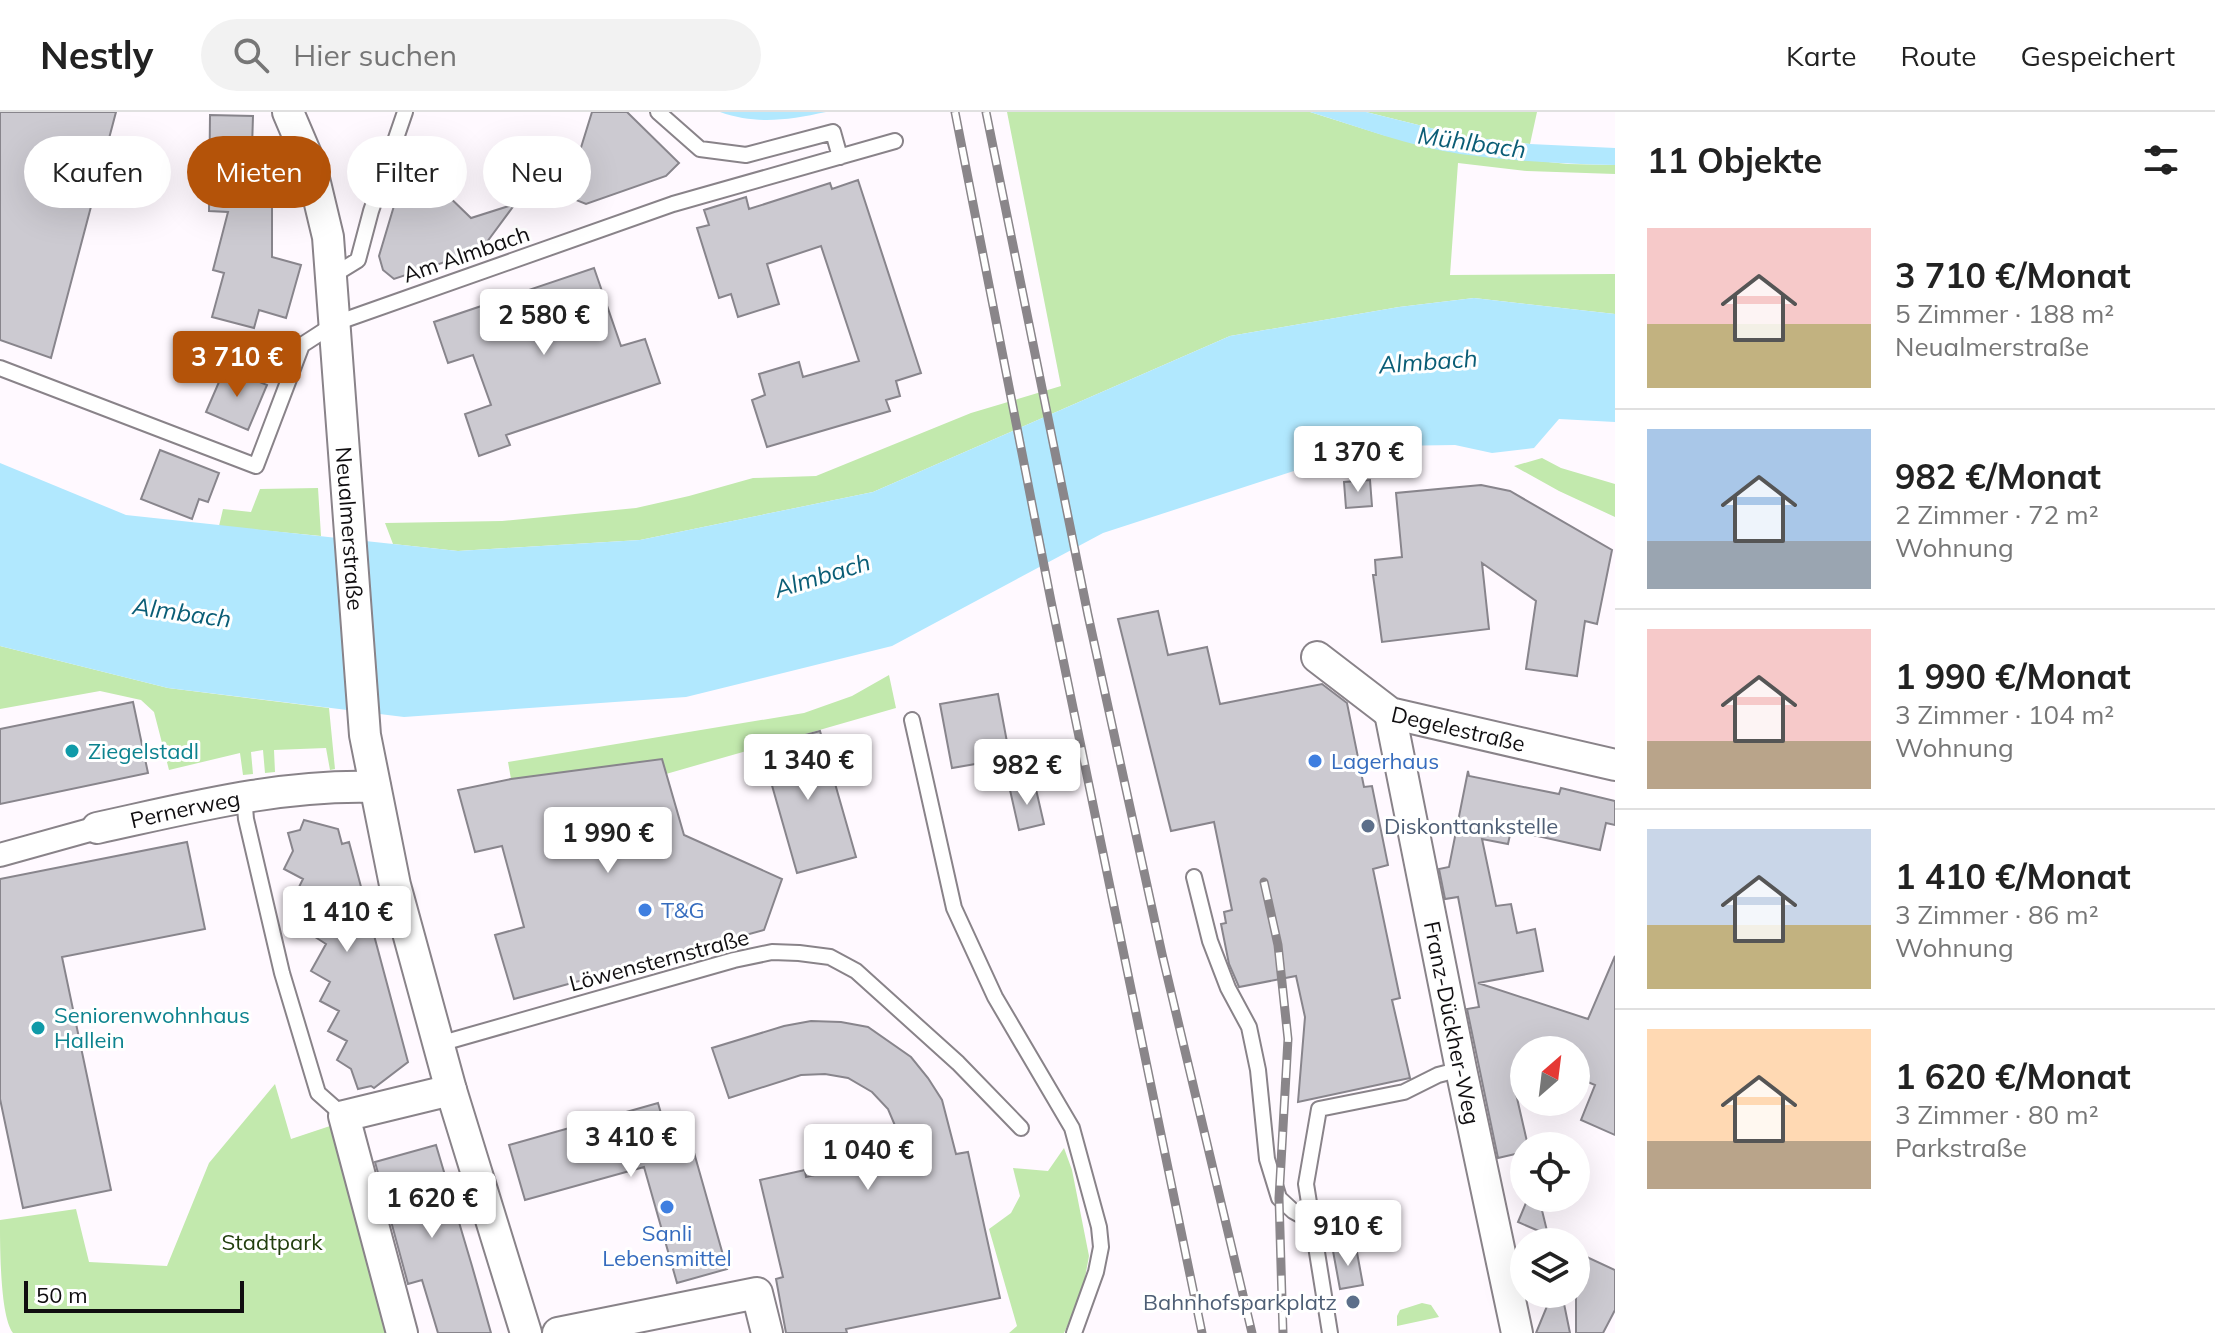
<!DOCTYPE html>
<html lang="de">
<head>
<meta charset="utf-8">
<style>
  body { margin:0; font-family:Mulish,sans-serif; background:#f2f2f2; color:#222; height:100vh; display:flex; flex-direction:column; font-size:30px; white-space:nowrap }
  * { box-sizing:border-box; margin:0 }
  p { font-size:26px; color:#767676 }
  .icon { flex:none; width:44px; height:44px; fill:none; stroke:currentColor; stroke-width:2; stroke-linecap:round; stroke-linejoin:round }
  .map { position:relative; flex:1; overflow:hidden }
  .side { display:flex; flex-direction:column; background:#fff; width:600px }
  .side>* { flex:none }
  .hud { position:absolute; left:24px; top:24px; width:760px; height:72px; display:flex; gap:16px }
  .needle { width:52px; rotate:28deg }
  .controls { position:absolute; left:1510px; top:924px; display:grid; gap:16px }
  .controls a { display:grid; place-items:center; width:80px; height:80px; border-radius:50%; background:#fff; box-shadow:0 8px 32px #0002; font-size:40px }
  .scale { position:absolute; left:24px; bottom:20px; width:220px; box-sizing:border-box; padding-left:8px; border:4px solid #100e10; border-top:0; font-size:22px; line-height:28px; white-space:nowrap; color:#100e10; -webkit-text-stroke:6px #fff; paint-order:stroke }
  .price { position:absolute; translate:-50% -68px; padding:0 18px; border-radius:8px; background:#fff; color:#222; font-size:26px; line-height:52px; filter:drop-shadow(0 2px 4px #0008) }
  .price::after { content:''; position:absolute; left:50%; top:48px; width:24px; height:18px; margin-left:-12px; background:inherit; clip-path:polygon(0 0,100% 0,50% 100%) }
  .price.selected { background:#b45309; color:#fff }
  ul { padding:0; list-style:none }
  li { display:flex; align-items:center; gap:24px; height:200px; padding:0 32px }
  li+li { border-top:2px solid #e0e0e0 }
  li span { display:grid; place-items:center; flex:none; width:224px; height:160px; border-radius:0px; color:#555 }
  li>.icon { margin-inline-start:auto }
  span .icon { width:96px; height:96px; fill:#fffc; stroke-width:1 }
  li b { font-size:34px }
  h2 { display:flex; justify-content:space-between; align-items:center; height:96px; padding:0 32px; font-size:34px }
  .tag { padding:0 28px; border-radius:36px; background:#fff; box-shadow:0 8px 32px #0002; font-size:28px; line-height:72px }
  .tag.selected { background:#b45309; color:#fff }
  header { display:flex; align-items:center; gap:48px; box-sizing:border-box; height:112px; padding:0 40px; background:#fff; border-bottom:2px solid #e0e0e0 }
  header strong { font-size:38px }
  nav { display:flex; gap:44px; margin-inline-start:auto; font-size:28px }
  .search { width:560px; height:72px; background:#f2f2f2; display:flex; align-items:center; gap:20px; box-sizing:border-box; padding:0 28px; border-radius:44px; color:#767676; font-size:30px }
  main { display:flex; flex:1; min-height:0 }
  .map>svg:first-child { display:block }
  .green { fill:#c2e9ad }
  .water { fill:#b1e8fe }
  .building { fill:#cccad1; stroke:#88858c; stroke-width:2 }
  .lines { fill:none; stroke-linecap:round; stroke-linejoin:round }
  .service-casing { stroke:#898389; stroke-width:18 }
  .pedestrian-casing { stroke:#898389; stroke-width:26 }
  .minor-casing { stroke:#898389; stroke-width:34 }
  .service { stroke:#fff; stroke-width:14 }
  .pedestrian { stroke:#fff; stroke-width:22 }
  .minor { stroke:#fff; stroke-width:30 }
  .rail-casing { stroke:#8a868a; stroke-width:9 }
  .rail { stroke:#fff; stroke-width:6; stroke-dasharray:18; stroke-linecap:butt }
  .culture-dot { fill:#0f9aa8; stroke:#fff; stroke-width:3 }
  .shop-dot { fill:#3f7fe0; stroke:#fff; stroke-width:3 }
  .service-dot { fill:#5c6f8a; stroke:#fff; stroke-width:3 }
  .labels { text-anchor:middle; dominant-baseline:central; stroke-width:6; stroke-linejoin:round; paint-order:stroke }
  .street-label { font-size:22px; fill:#100e10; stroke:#fff }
  .culture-label { font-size:22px; fill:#0d838f; stroke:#fff; text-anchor:start }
  .shop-label { font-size:22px; fill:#366cbe; stroke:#fff; text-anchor:start }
  .service-label { font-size:22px; fill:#4e5e75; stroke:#fff; text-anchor:start }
  .park-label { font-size:22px; fill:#213e0d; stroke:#fff }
  .water-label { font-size:24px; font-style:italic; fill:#0a5d76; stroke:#fff }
</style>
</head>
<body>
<header>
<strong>Nestly</strong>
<div class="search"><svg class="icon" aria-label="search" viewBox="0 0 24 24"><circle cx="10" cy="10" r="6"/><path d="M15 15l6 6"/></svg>Hier suchen</div>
<nav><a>Karte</a><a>Route</a><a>Gespeichert</a></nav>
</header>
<main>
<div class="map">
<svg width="1615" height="1221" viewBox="0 0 1615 1221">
  <rect width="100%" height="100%" fill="#fff9ff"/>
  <path class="green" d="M1007 0H1310L1383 23 1458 41 1568 52 1615 53V62L1527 59 1458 51 1450 163 1615 162V202L1474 186 1399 195 1230 224 873 380 640 428 458 439 393 432 385 411 502 409 636 396 689 384 753 366 816 364 971 301 1061 274Z
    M1366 0H1537L1530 32 1467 25Z
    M1542 346 1561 356 1615 372V405L1559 379 1514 354Z
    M318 376 321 424 219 414 223 397 251 400 260 377Z
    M0 534 168 576 329 596 335 657 330 658 326 636 274 638 275 660 265 661 263 638 251 640 253 662 243 663 240 641 169 658 154 600 141 588 100 579 0 597Z
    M889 563 896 596 666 662 511 667 508 650 804 601 852 584Z
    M275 972 291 1027 330 1014 391 1221H13C0 1204 0 1135 0 1108L76 1097 89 1150 167 1154 209 1051Z
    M1064 1036 1072 1058 1089 1144 1082 1182 1064 1221H1009L1017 1214 989 1117 1011 1101 1020 1084 1013 1056 1048 1059Z
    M1422 1191 1431 1193 1439 1205 1397 1214V1204L1400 1198Z"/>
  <path class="water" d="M720 0H826C788 8 757 13 720 0Z
    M1310 0H1366L1467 25 1530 32 1615 36V53C1564 52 1511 49 1460 42 1409 34 1359 15 1310 0Z
    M1474 186 1615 202V310L1559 307 1534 336 1492 341 1455 333 1390 334 1346 342 1103 421 892 534 686 585 404 605 168 576 0 534V351L126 403 458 439 640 428 873 380 1230 224 1399 195Z"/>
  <path class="building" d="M0 0H116L51 246 0 228Z
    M592 0H627L679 51 666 64 586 92 566 84Z
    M210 3 253 4 252 36 272 37V53H279V83H272V145L301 153 286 206 259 198 254 216 212 205 224 161 213 158 228 100 209 99Z
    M450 46 440 76 471 106 515 92 481 138 394 167 383 158 379 144 405 57Z
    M858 68 921 261 896 269 900 284 886 288 890 299 767 335 752 288 765 283 759 262 799 250 803 265 859 249 821 134 767 152 779 192 738 205 731 182 719 186 697 116 709 113 704 98 746 85 749 97 830 71 832 77Z
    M594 156 621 234 645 227 660 271 506 323 510 333 479 344 465 302 491 293 473 243 448 251 434 210Z
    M225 256 267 273 248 318 206 300Z
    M160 338 219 361 208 390 199 387 192 407 141 387Z
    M1370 368 1372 394 1346 396 1344 370Z
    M1481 373 1510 379 1612 438 1597 512 1585 509 1577 564 1526 557 1536 489 1482 451 1489 517 1382 530 1373 463H1376L1375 448 1402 445 1396 381Z
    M1158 499 1168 543 1207 535 1220 592 1322 572 1347 591 1364 675 1372 674 1388 753 1373 757 1400 886 1392 888 1410 966 1298 990 1305 905 1296 864 1239 875 1229 852 1221 812 1226 811 1224 800 1232 798 1214 710 1171 719 1118 507Z
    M998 582 1010 646 952 656 940 592Z
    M133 590 148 661 0 692V617Z
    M820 619 856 745 797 761 761 635Z
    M662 647 684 723 782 767 764 818 514 887 495 823 524 815 502 734 475 740 458 678 511 667Z
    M1468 659 1469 664 1559 682 1561 676 1615 689V713L1606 711 1600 738 1511 718 1508 732 1482 727 1496 794 1511 792 1517 821 1535 817 1543 859 1478 871 1588 907 1615 844V1023L1581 1008 1595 973 1576 965V938H1524V971L1514 973 1528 1034H1524V1040L1498 1046 1467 897 1479 895 1458 785 1445 787 1439 757 1449 755Z
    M1035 673 1044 712 1019 718 1010 678Z
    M304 708 338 717 342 732 349 730 408 950 374 976 371 974 358 977 351 957 337 948 347 929 328 919 339 899 320 889 330 870 311 859 326 832 301 816 311 797 293 787 303 767 284 757 293 739 288 721 300 718Z
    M187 730 205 817 62 845 111 1078 23 1096 0 987V767Z
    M811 909 841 910 868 915 911 945 928 966 942 988 956 1042 968 1040 1000 1186 846 1217 847 1221H786L776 1167 783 1165 760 1068 805 1058 806 1065 876 1049 875 1044 905 1037 888 997 872 980 848 966 825 962 801 963 729 986 712 936 784 914Z
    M658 991 671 1036 691 1030 727 1157 677 1171 644 1055 525 1088 509 1033Z
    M436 1033 472 1154 491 1221H438L422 1168 408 1172 375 1050Z
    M1528 1086H1539L1548 1123 1518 1110Z
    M1356 1135 1363 1173 1340 1177 1333 1139Z
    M1576 1140 1615 1158V1198L1603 1221H1576Z
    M1552 1182H1562L1570 1221H1536Z"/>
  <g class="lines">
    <g class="service-casing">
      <path id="service" d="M658 0 700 37 746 43 833 20 840 45
        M332 164 358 148 371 99 405 0
        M0 256 256 354 302 233 336 211 673 92 895 29
        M912 608 954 796 995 885 1072 1016 1099 1115 1101 1135 1096 1160 1074 1221
        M244 684 246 707 282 861 318 981 344 1004
        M1194 765 1210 829 1228 876 1249 915 1258 958 1267 1047 1279 1086 1293 1099 1313 1110
        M439 932 734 848 772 840 799 841 830 845 856 859 958 951 1021 1016
        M1330 1221 1306 1072 1319 997 1404 980 1438 963 1461 957"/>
    </g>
    <g class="pedestrian-casing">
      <path id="pedestrian" d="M0 743 97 716"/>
    </g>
    <g class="minor-casing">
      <g id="minor">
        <path id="s1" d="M288 0 311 54 328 125 365 623 395 773 451 978 526 1221"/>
        <path id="s2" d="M1317 545 1390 601 1615 653"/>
        <path id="s3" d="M1390 601 1461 957 1517 1221"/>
        <path id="s4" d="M97 716C189 696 280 672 375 675"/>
        <path d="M402 1221 344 1004 451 978"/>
        <path d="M558 1221 757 1181 767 1221"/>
      </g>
    </g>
    <use href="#service" class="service"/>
    <use href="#pedestrian" class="pedestrian"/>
    <use href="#minor" class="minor"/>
    <g class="rail-casing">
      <path id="rail" d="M955 0 1051 489 1202 1221
        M986 0 1088 503 1162 842 1252 1221
        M1264 770 1278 833 1288 927 1279 1086 1283 1221"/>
    </g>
    <use href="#rail" class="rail"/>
  </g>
  <g class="culture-dot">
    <circle cx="72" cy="639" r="8"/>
    <circle cx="38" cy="916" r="8"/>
  </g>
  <g class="shop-dot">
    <circle cx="1315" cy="649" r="8"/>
    <circle cx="645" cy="798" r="8"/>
    <circle cx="667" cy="1095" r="8"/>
  </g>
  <g class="service-dot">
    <circle cx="1368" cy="714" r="8"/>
    <circle cx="1353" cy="1190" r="8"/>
  </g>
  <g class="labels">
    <g class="street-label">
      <text transform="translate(466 142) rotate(-19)">Am Almbach</text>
      <text stroke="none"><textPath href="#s1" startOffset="424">Neualmerstraße</textPath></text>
      <text stroke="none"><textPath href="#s2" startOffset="162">Degelestraße</textPath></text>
      <text stroke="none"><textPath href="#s4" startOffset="90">Pernerweg</textPath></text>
      <text transform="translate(659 848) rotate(-15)">Löwensternstraße</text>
      <text stroke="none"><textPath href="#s3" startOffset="316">Franz-Dückher-Weg</textPath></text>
    </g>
    <g class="culture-label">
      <text x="88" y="639">Ziegelstadl</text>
      <text x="54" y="903">Seniorenwohnhaus<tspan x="54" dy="25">Hallein</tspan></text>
    </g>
    <g class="shop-label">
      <text x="1331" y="649">Lagerhaus</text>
      <text x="661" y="798">T&amp;G</text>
      <text x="667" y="1121" text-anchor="middle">Sanli<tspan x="667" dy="25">Lebensmittel</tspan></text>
    </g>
    <g class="service-label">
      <text x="1384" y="714">Diskonttankstelle</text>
      <text x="1337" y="1190" text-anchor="end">Bahnhofsparkplatz</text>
    </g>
    <g class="park-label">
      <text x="272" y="1130">Stadtpark</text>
    </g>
    <g class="water-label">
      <text transform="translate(1472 30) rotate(8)">Mühlbach</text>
      <text transform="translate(1428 249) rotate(-4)">Almbach</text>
      <text transform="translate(822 463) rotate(-17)">Almbach</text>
      <text transform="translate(182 500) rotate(8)">Almbach</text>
    </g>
  </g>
</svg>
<div class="controls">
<a><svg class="needle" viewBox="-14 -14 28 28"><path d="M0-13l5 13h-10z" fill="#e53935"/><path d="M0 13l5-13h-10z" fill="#767676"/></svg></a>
<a><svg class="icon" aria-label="locate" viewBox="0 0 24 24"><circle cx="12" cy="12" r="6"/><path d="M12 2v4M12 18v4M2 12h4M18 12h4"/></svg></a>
<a><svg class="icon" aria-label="layers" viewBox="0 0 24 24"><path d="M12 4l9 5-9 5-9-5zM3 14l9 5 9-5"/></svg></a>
</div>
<div class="scale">50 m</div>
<b class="price" style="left:544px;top:245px">2 580 €</b>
<b class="price selected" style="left:237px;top:287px">3 710 €</b>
<b class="price" style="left:1358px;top:382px">1 370 €</b>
<b class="price" style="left:808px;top:690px">1 340 €</b>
<b class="price" style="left:1027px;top:695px">982 €</b>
<b class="price" style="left:608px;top:763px">1 990 €</b>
<b class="price" style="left:347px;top:842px">1 410 €</b>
<b class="price" style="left:631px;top:1067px">3 410 €</b>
<b class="price" style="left:868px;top:1080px">1 040 €</b>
<b class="price" style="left:432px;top:1128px">1 620 €</b>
<b class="price" style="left:1348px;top:1156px">910 €</b>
<div class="hud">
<a class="tag">Kaufen</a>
<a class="tag selected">Mieten</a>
<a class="tag">Filter</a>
<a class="tag">Neu</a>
</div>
</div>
<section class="side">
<h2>11 Objekte<svg class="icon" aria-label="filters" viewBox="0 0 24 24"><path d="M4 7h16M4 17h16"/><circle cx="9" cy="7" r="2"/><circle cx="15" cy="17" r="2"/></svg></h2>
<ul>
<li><span style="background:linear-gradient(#f6c9c9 60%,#c2b280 0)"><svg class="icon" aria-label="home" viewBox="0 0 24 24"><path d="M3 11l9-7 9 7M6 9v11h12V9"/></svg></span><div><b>3 710 €/Monat</b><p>5 Zimmer · 188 m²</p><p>Neualmerstraße</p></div></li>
<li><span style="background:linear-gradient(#a9c7e8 70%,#9aa5b1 0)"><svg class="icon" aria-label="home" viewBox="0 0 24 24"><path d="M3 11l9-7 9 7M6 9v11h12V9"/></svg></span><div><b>982 €/Monat</b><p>2 Zimmer · 72 m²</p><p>Wohnung</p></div></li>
<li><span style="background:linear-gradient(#f6c9c9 70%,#b9a48a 0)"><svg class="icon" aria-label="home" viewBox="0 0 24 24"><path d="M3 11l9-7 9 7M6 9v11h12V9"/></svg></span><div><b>1 990 €/Monat</b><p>3 Zimmer · 104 m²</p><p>Wohnung</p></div></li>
<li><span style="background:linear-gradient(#c9d6e8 60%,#c2b280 0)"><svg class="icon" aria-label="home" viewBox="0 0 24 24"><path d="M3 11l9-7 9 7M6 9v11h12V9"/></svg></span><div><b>1 410 €/Monat</b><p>3 Zimmer · 86 m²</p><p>Wohnung</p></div></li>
<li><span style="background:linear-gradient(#ffd9b3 70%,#b9a48a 0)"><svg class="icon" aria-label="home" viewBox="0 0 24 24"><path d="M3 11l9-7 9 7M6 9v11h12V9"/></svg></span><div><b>1 620 €/Monat</b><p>3 Zimmer · 80 m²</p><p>Parkstraße</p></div></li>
</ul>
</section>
</main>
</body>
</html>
